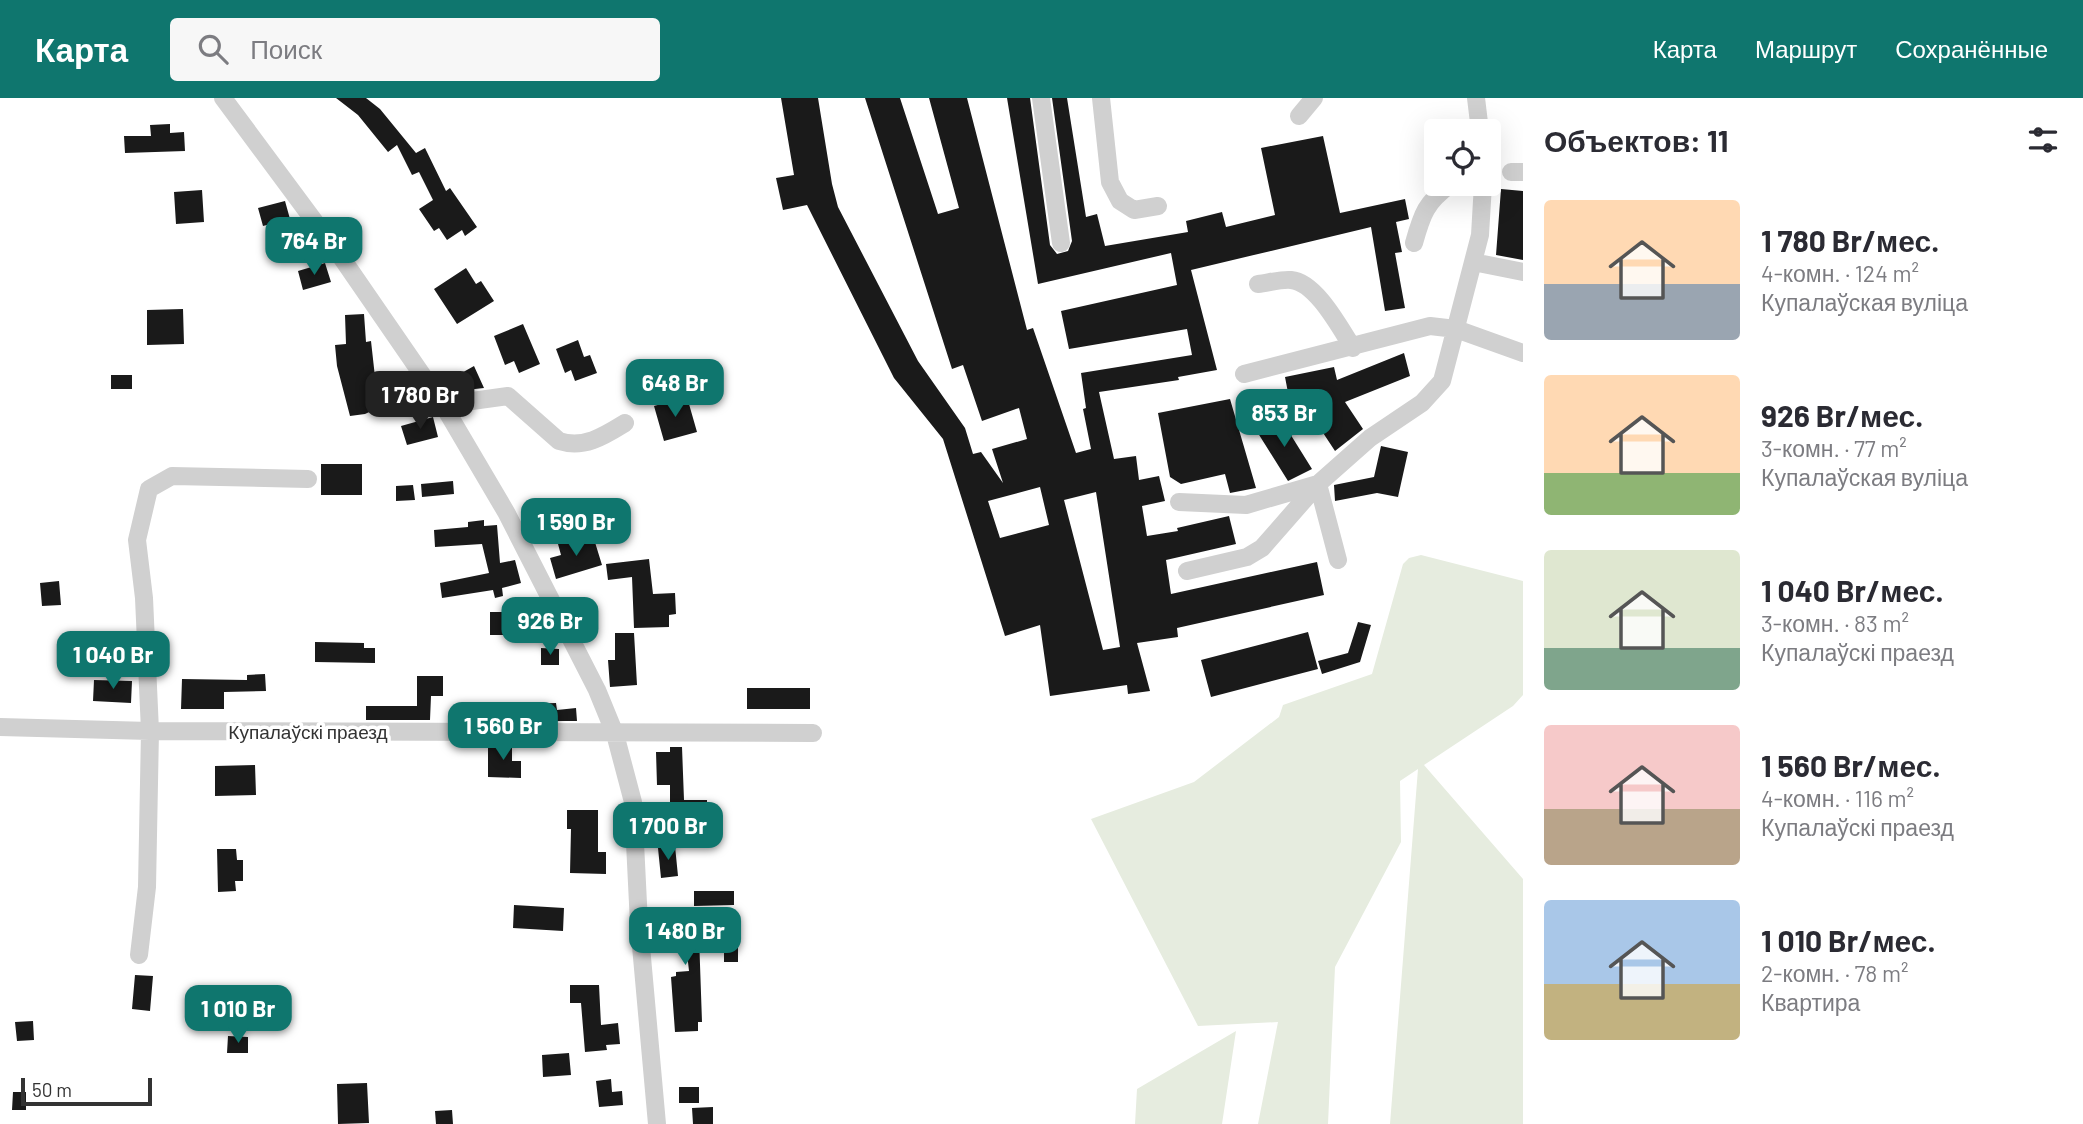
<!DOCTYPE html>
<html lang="ru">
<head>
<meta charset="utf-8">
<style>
  body { margin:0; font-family:Barlow,sans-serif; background:#f7f7f7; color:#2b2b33; height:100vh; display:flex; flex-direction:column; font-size:26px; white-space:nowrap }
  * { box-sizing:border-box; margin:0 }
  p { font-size:23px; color:#7c7c81 }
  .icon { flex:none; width:38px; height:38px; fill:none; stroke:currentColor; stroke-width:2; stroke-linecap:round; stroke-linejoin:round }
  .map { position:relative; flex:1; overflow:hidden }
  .drawer { display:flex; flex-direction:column; background:#fff; width:560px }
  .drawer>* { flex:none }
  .fabs { position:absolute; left:1424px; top:21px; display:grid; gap:14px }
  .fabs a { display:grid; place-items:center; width:77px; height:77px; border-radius:7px; background:#fff; box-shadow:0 7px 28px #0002; font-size:35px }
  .scale { position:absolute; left:21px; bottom:18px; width:131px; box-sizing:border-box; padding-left:7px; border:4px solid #333; border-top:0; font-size:19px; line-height:24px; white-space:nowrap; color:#333; -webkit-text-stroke:5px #fff; paint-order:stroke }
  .price { position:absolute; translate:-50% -60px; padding:0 16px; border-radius:14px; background:#0f766e; color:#fff; font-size:23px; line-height:46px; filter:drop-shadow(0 2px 4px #0008) }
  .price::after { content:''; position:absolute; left:50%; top:42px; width:21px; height:16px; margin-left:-10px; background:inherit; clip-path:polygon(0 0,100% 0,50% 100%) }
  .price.on { background:#222; color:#fff }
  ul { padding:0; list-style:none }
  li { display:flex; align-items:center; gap:21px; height:175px; padding:0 21px }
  li span { display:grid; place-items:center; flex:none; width:196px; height:140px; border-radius:7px; color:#555 }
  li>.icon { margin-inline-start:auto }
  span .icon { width:84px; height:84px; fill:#fffc; stroke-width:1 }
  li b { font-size:30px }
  h2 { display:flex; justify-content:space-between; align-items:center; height:84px; padding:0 21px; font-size:30px }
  header { display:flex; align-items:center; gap:42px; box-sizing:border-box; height:98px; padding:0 35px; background:#0f766e; color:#fff }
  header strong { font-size:33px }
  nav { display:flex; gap:38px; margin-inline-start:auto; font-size:24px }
  .search { width:490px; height:63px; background:#f7f7f7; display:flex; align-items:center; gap:18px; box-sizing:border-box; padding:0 24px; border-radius:7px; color:#7c7c81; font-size:26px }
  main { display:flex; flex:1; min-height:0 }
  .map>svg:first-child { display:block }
  .green { fill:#e6ecdf }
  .building { fill:#1a1a1a; fill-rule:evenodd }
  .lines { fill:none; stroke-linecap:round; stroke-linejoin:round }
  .minor { stroke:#d0d0d0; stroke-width:18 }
  .labels { text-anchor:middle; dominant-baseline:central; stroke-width:7; stroke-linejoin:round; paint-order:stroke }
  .street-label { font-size:19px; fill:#333; stroke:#fff }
</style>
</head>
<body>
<header>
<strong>Карта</strong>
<div class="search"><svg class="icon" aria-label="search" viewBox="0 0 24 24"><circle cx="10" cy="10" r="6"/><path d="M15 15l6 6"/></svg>Поиск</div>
<nav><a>Карта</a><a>Маршрут</a><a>Сохранённые</a></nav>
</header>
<main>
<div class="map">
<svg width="1523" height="1026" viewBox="0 0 1523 1026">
  <rect width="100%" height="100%" fill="#fff"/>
  <path class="green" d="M1421 457 1523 483V597L1513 608 1424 667 1523 781V1026H1390L1418 671 1400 683 1401 744 1335 869 1328 1026H1258L1278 924 1198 928 1091 721 1194 684 1279 619 1283 607 1372 576 1403 466 1409 460Z
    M1236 933 1222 1026H1135L1137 991Z"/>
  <path class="building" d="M336 0H366L380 11 416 55 425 50 446 93 450 90 477 129 465 138 462 132 447 142 439 130 434 133 419 111 433 102 419 74 412 77 397 47 388 54 358 17Z
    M781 0H818L832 86 838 109 918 263 965 330 973 356 981 354 1003 385 992 351 1027 341 1019 310 982 323 963 267 952 271 865 0H900L938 116 959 110 929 0H967L1027 232 1033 230 1076 355 1091 351 1083 311 1086 310 1081 275 1192 257 1187 231 1069 251 1061 213 1177 187 1171 155 1038 186 1007 0H1030L1050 147 1057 156 1068 153 1072 143 1052 0H1067L1086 119 1097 116 1105 148 1188 134 1186 123 1222 114 1226 129 1275 117 1261 50 1323 38 1340 115 1405 101 1409 121 1396 124 1402 154 1395 155 1405 210 1385 213 1371 129 1191 172 1217 272 1178 279 1179 282 1099 294 1114 361 1136 358 1139 382 1159 378 1165 403 1142 408 1147 438 1178 433 1177 430 1229 418 1236 446 1166 462 1171 496 1317 464 1324 497 1177 530 1178 539 1137 545 1150 593 1128 596 1127 587 1050 598 1040 527 1005 538 943 341 894 280 807 107 783 112 776 80 794 77ZM1040 389 1049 427 1000 440 988 403ZM1096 394 1120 549 1103 552 1064 402Z
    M170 26V35L184 34 185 53 125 55 124 38H151L150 27Z
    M1501 91 1523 93V162L1496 157Z
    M202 92 204 124 176 126 174 94Z
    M285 103 290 121 263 128 258 110Z
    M325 165 331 184 303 192 298 173Z
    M466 170 476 186 481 183 494 203 457 226 434 191Z
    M183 211 184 246 147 247V212Z
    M364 216 366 244 371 243 376 288 402 276 410 295 365 316 350 318 337 268 335 247 346 246 345 217Z
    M523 226 540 266 519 275 514 263 505 267 494 238Z
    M578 242 584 259 590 257 597 275 575 283 571 272 565 275 556 251Z
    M1404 255 1410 278 1345 304 1363 331 1335 353 1302 303 1290 305 1285 279 1334 269 1337 282Z
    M474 268 484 290 448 294 442 286Z
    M111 277H132V291H111Z
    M687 299 697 334 664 343 654 308Z
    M1230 301 1256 390 1230 395 1225 376 1181 386 1170 379 1158 315Z
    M1279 318 1312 371 1288 383 1256 332Z
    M433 319 438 339 407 347 401 328Z
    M1381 348 1408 354 1398 399 1377 395 1335 403 1334 387 1374 379Z
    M321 366H362V397H321Z
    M453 383 454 396 422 399 421 386Z
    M413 387 415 402 396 403V388Z
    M550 417 552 432 530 435 527 419Z
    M484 422V428L497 427 500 465 515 462 521 485 502 490 503 498 495 500 493 492 442 500 440 485 489 475 482 446 435 449 434 432 468 429V424Z
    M574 441 576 446 594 441 602 467 556 481 550 460 561 457 558 446Z
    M649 461 653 496 675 495 676 516 669 517V529L634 530 632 479 608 482 606 466Z
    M59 483 61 507 42 508 40 485Z
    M490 514H525V519H546V537H490Z
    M1358 524 1371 527 1360 564 1322 576 1318 563 1348 555Z
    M1308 534 1318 571 1211 599 1201 562Z
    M615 535H634L637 587 610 589 608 562H615Z
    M315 544 364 545V550H375V565L315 564Z
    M541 550 559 551V567H541Z
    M265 576 266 593 224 594V611H181L182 581 247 582V577Z
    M417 578H443V598H431L430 622H366V608H417Z
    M94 582 132 583 131 605 93 603Z
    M747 590H810V611H747Z
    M556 605 557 612 576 610 577 623H460V608Z
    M488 645H512V663H521V680L488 679Z
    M670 649H682L684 702H707V719H670V687H657L656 654H670Z
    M255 667 256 697 215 698V668Z
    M567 712H598V754H606V776L570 775 571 731H567Z
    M675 748 678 778 661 780 658 750Z
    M217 751H236L237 762H243V783H235L236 793 218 794Z
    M694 793H734V807L694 808Z
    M514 807 564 810 563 833 513 830Z
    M698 809 702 924H698V933L675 934 671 879 676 878V874L689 873 686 846 664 847 662 811Z
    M724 832H738V864H724Z
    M135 877 153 878 150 913 132 911Z
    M570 887H599L601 927 618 925 620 946 606 947 607 952 585 954 581 905H570Z
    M33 923 34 942 17 943 15 924Z
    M228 938 248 939V955H227Z
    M569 955 571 977 543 979 542 957Z
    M611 981 612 994 622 993 623 1007 599 1009 596 983Z
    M367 985 369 1025 338 1026 337 986Z
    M679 989H699V1005H679Z
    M13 994H26V1012H12Z
    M713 1009V1026H693L692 1010Z
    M452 1012 453 1026H436L435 1013Z"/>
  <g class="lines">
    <path class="minor" d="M223 0 341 159 443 307 506 414 597 592 615 636 633 704 639 826 657 1026
      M1041 0 1061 145
      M1101 0 1110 84 1120 103 1134 112 1158 108
      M1476 0 1480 33
      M1299 18 1314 0
      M1511 74H1523
      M1414 145C1422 116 1426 104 1451 86
      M1473 164 1523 174
      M1258 186C1268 185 1281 181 1291 182 1316 184 1340 230 1353 250
      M1244 276 1430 228 1456 231 1523 255
      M443 307 508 298 559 343C584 351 604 338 625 325
      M1179 404 1246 407 1318 386 1338 462
      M1187 473 1247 459 1262 450 1318 386 1370 340 1422 305 1442 283 1480 137 1483 86
      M0 629 150 633 813 635
      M139 857 147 789 150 633 144 500 137 442 149 391 172 378 308 381"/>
  </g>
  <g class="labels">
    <g class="street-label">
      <text x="308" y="633">Купалаўскі праезд</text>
    </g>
  </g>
</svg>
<div class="fabs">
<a><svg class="icon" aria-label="locate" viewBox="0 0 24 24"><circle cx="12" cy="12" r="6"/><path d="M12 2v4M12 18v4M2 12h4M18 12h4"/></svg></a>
</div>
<div class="scale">50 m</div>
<b class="price" style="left:314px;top:179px">764 Br</b>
<b class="price" style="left:675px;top:321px">648 Br</b>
<b class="price on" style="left:420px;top:333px">1 780 Br</b>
<b class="price" style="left:1284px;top:351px">853 Br</b>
<b class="price" style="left:576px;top:460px">1 590 Br</b>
<b class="price" style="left:550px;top:559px">926 Br</b>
<b class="price" style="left:113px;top:593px">1 040 Br</b>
<b class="price" style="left:503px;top:664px">1 560 Br</b>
<b class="price" style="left:668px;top:764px">1 700 Br</b>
<b class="price" style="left:685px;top:869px">1 480 Br</b>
<b class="price" style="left:238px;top:947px">1 010 Br</b>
</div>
<section class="drawer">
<h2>Объектов: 11<svg class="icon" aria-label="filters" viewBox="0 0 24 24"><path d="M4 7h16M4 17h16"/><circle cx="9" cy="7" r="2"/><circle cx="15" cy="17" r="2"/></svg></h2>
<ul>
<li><span style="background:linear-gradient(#ffd9b3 60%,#9aa5b1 0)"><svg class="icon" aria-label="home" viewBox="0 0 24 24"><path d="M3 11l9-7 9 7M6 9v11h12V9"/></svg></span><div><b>1 780 Br/мес.</b><p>4-комн. · 124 m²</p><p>Купалаўская вуліца</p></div></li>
<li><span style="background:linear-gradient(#ffd9b3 70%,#8fb573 0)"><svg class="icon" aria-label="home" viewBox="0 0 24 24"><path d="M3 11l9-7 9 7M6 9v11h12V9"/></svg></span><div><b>926 Br/мес.</b><p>3-комн. · 77 m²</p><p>Купалаўская вуліца</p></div></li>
<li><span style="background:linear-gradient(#dfe7d0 70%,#7fa58c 0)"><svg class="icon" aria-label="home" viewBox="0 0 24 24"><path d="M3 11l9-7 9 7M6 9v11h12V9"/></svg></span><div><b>1 040 Br/мес.</b><p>3-комн. · 83 m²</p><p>Купалаўскі праезд</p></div></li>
<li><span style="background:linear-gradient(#f6c9c9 60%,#b9a48a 0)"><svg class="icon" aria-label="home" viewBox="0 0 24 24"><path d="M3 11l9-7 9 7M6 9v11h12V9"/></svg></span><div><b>1 560 Br/мес.</b><p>4-комн. · 116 m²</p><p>Купалаўскі праезд</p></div></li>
<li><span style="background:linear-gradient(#a9c7e8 60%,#c2b280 0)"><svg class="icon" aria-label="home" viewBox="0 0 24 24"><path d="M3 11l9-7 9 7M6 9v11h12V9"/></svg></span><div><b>1 010 Br/мес.</b><p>2-комн. · 78 m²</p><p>Квартира</p></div></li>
</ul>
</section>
</main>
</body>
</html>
